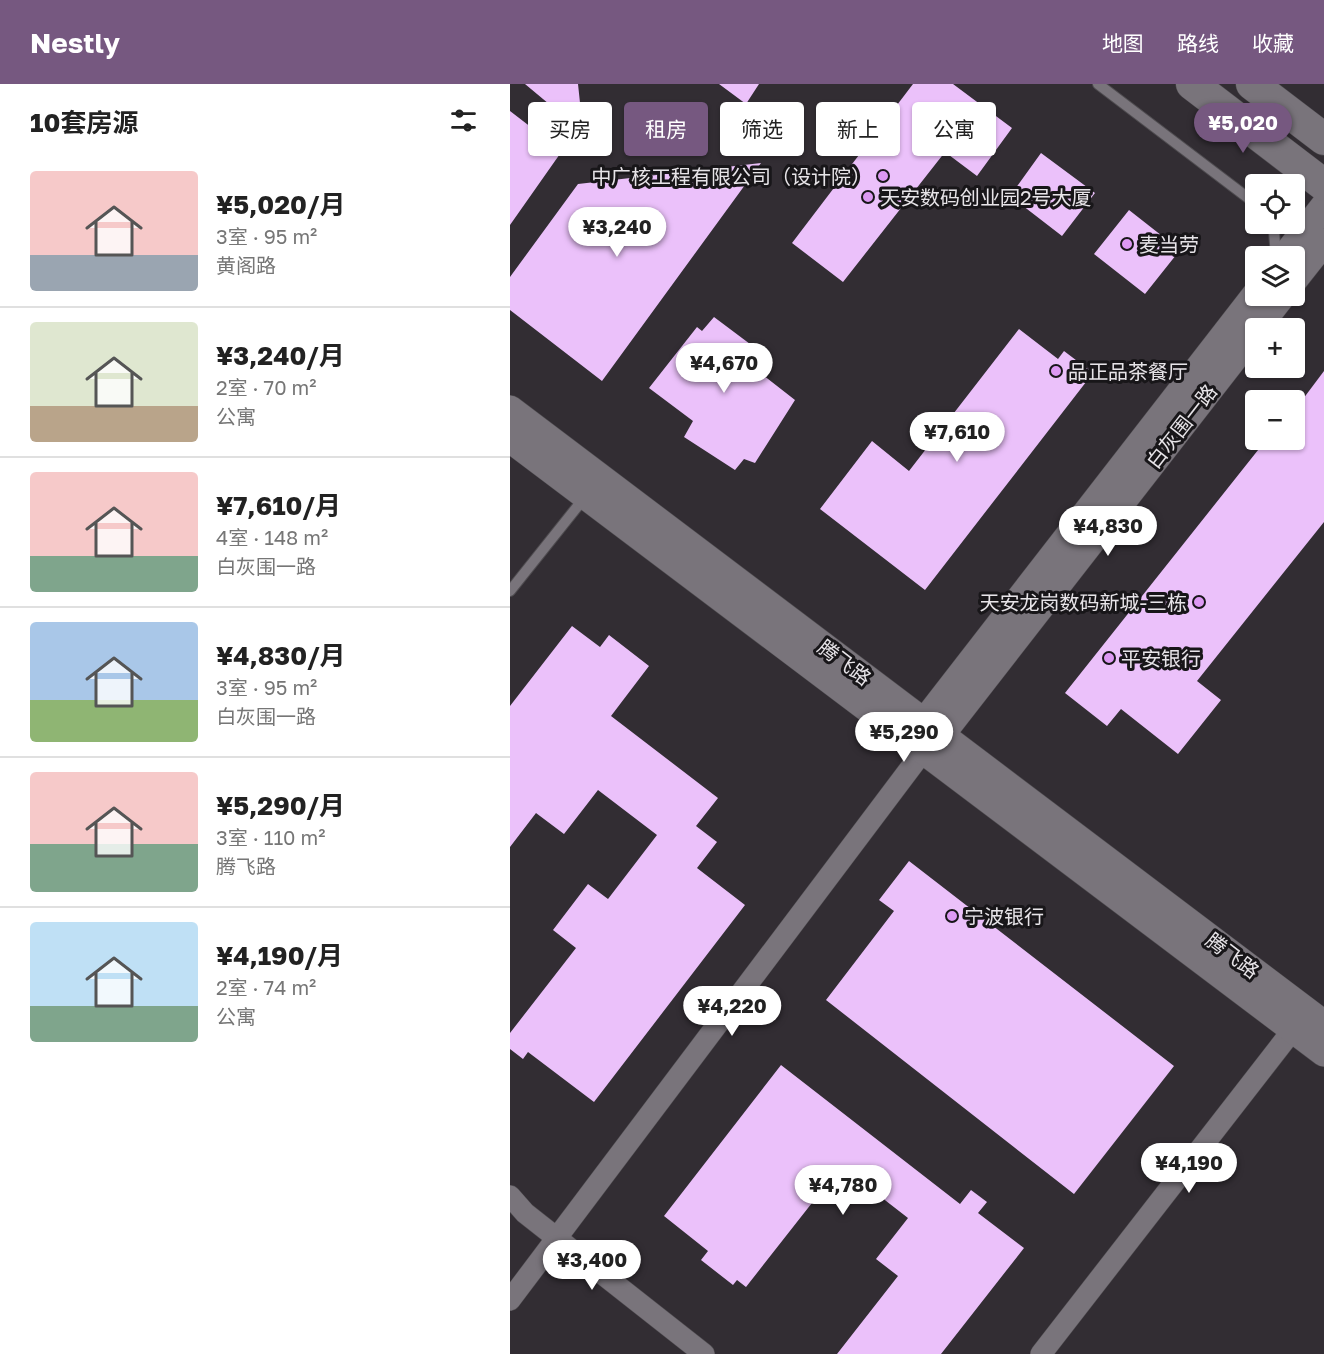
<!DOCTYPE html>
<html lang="zh">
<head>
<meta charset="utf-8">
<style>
  body { margin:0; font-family:"Golos Text","Noto Sans SC",sans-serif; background:#f2f2f2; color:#222; height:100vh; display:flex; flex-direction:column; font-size:22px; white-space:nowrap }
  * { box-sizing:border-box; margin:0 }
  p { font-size:20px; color:#767676 }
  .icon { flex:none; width:33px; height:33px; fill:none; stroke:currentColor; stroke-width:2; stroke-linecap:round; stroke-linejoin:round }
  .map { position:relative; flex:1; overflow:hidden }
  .side { display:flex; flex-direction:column; background:#fff; width:510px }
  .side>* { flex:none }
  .guide { position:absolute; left:18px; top:18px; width:570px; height:54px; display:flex; gap:12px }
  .fabs { position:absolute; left:735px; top:90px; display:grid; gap:12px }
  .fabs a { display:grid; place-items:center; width:60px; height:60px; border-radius:6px; background:#fff; box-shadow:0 2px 4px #0004; font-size:30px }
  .price { position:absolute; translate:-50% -51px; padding:0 14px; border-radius:21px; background:#fff; color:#222; font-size:20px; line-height:39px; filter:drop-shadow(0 2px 3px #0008) }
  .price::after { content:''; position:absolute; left:50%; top:36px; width:18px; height:14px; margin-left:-9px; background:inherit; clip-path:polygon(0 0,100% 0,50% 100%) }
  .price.on { background:#765880; color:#fff }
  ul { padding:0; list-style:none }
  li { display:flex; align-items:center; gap:18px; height:150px; padding:0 30px }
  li+li { border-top:2px solid #e0e0e0 }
  li span { display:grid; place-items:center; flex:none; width:168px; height:120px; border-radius:6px; color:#555 }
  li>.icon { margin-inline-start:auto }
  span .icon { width:72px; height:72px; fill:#fffc; stroke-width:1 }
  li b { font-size:26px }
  h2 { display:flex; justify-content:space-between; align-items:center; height:72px; padding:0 30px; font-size:26px }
  .tag { padding:0 21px; border-radius:6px; background:#fff; box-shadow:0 2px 4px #0004; font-size:21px; line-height:54px }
  .tag.on { background:#765880; color:#fff }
  header { display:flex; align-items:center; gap:36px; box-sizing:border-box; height:84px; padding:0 30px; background:#765880; color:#fff }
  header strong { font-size:28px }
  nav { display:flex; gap:33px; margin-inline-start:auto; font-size:21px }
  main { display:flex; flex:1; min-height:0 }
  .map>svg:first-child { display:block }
  .building { fill:#ebc1fa }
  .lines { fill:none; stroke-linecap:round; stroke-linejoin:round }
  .service-casing { stroke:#4f4c50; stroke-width:12 }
  .minor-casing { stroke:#4f4c50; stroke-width:22 }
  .tertiary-casing { stroke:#4f4c50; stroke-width:28 }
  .secondary-casing { stroke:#4f4c50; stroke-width:33 }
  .service { stroke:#79747b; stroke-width:10 }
  .minor { stroke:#79747b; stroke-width:21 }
  .tertiary { stroke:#79747b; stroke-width:27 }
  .secondary { stroke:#79747b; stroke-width:32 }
  .poi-dot { fill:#dd99f3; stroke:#181619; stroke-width:2 }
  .labels { text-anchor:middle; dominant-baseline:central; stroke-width:6; stroke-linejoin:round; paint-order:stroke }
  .poi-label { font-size:20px; fill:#e7e4e8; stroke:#181619; text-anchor:start }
  .street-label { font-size:20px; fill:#e7e4e8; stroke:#181619 }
</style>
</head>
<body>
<header>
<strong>Nestly</strong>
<nav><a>地图</a><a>路线</a><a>收藏</a></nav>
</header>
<main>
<section class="side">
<h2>10套房源<svg class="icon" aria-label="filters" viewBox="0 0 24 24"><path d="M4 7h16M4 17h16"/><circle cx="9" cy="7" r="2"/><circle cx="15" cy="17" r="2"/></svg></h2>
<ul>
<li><span style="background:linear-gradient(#f6c9c9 70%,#9aa5b1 0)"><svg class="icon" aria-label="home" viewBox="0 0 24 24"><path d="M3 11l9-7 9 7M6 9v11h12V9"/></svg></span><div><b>¥5,020/月</b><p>3室 · 95 m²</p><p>黄阁路</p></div></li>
<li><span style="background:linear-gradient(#dfe7d0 70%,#b9a48a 0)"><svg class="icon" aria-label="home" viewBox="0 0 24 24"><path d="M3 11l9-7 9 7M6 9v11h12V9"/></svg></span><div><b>¥3,240/月</b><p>2室 · 70 m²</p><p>公寓</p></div></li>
<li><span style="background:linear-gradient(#f6c9c9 70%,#7fa58c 0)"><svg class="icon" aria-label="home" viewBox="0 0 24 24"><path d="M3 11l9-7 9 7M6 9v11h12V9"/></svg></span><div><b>¥7,610/月</b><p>4室 · 148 m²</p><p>白灰围一路</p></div></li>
<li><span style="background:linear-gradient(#a9c7e8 65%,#8fb573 0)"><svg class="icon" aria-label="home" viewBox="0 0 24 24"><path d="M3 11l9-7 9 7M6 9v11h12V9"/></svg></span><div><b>¥4,830/月</b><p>3室 · 95 m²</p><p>白灰围一路</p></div></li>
<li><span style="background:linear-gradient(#f6c9c9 60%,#7fa58c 0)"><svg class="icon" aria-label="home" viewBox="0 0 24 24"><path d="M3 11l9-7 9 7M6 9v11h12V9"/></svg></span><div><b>¥5,290/月</b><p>3室 · 110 m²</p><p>腾飞路</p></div></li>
<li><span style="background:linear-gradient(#bfe0f5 70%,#7fa58c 0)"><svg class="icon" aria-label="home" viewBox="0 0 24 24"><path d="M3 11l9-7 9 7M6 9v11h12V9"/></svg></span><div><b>¥4,190/月</b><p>2室 · 74 m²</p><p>公寓</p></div></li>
</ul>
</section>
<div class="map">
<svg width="814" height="1270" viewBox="0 0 814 1270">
  <rect width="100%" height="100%" fill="#322d33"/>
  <path class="building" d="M15 0H68L73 47 39 20Z
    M209 0H249L236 20Z
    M403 0H443L502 44 467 92 435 68 333 198 282 159Z
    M0 27 52 67 0 141Z
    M531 69 585 109 552 152 500 112Z
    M251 79 92 297 0 226V193L68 100Z
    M619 126 670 166 635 210 584 170Z
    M204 233 256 272 248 287 285 316 245 379 234 375 225 386 174 353 183 337 139 304 187 243 192 247Z
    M509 245 548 275 554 267 583 289 415 506 310 425 362 357 399 387Z
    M814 287V438L687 597 711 616 668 670 611 625 597 642 555 609 756 356H784V327Z
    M62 542 90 563 99 551 139 582 101 632 208 714 186 742 207 758 187 784 235 821 84 1018 18 968 13 975 0 965V949L66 864 43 846 78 800 98 815 147 751 88 706 54 750 26 729 0 763V622Z
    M399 777 664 982 564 1110 316 916 384 827 369 816Z
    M271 981 450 1120 461 1106 477 1118 468 1129 514 1164 431 1270H327L388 1192 366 1175 398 1134 331 1082 236 1203 227 1196 223 1201 191 1176 198 1167 154 1132Z"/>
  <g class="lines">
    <g class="service-casing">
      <path id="service" d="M588 0 746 120
        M760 140 764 148 766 172
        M0 507 75 413"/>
    </g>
    <g class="minor-casing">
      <path id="minor" d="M0 1112 15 1129 194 1270
        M0 1216 414 666
        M531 1270 792 934"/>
    </g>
    <g class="tertiary-casing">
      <path id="tertiary" d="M775 172 814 122
        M784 196 814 158
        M747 244 772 212
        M0 325 814 940
        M0 355 814 969
        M412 656 414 638 746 210
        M419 661 431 651 746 246"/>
    </g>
    <g class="secondary-casing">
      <path id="secondary" d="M682 0 814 101
        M742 0 814 55"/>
    </g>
    <use href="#service" class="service"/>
    <use href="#minor" class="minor"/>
    <use href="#tertiary" class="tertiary"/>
    <use href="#secondary" class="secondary"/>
  </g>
  <g class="poi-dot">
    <circle cx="373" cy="92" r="6"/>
    <circle cx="358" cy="113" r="6"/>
    <circle cx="617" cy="160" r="6"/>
    <circle cx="546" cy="287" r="6"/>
    <circle cx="689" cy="518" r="6"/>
    <circle cx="599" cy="574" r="6"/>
    <circle cx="442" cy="832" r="6"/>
  </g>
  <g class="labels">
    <g class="poi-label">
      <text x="361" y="92" text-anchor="end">中广核工程有限公司（设计院）</text>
      <text x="370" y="113">天安数码创业园2号大厦</text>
      <text x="629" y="160">麦当劳</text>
      <text x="558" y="287">品正品茶餐厅</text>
      <text x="677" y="518" text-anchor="end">天安龙岗数码新城-三栋</text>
      <text x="611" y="574">平安银行</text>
      <text x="454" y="832">宁波银行</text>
    </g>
    <g class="street-label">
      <text transform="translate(671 342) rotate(-52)">白灰围一路</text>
      <text transform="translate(335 578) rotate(37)">腾飞路</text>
      <text transform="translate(723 871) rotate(37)">腾飞路</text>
    </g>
  </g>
</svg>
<div class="fabs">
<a><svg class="icon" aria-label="locate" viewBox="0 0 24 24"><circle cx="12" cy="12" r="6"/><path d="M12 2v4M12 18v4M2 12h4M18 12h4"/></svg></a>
<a><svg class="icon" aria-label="layers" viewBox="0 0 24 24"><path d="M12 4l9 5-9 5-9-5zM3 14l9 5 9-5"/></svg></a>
<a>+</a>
<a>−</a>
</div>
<b class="price on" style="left:733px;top:70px">¥5,020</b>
<b class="price" style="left:107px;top:174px">¥3,240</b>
<b class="price" style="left:214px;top:310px">¥4,670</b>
<b class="price" style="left:447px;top:379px">¥7,610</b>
<b class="price" style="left:598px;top:473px">¥4,830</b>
<b class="price" style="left:394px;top:679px">¥5,290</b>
<b class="price" style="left:222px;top:953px">¥4,220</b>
<b class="price" style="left:679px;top:1110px">¥4,190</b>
<b class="price" style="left:333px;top:1132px">¥4,780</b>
<b class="price" style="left:82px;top:1207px">¥3,400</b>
<div class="guide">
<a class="tag">买房</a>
<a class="tag on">租房</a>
<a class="tag">筛选</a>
<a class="tag">新上</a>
<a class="tag">公寓</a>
</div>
</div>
</main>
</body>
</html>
